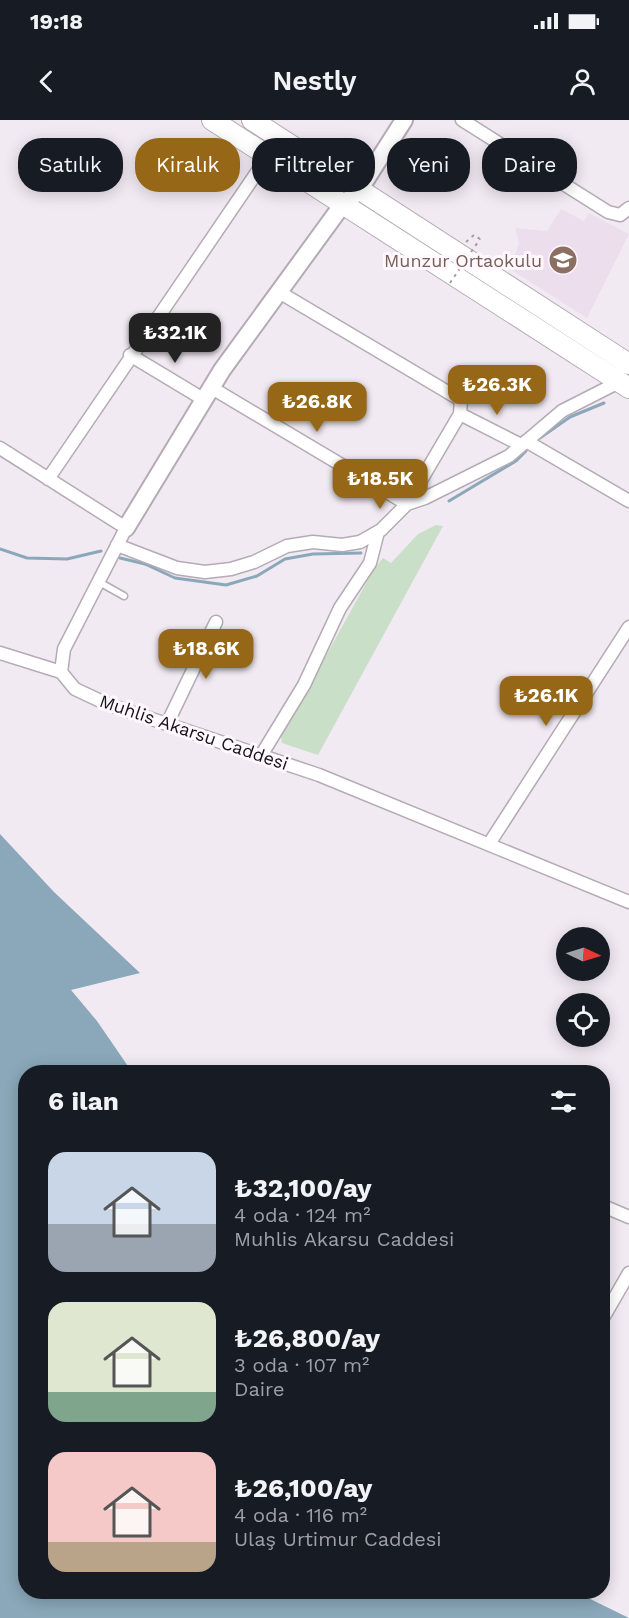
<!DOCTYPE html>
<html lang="tr">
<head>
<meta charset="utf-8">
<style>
  body { margin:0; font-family:"Work Sans",sans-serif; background:#242831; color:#f1f3f6; height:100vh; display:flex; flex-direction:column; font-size:22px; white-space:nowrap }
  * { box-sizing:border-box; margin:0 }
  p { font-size:20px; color:#9ea1a6 }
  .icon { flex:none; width:33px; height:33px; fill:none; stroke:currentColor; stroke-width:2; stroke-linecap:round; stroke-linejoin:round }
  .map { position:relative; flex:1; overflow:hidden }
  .panel { position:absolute; left:18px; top:945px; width:592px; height:534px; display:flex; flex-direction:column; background:#171b24; border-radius:24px; box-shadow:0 3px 15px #0003 }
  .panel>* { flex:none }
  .hud { position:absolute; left:18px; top:18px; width:594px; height:54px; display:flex; gap:12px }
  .needle { width:39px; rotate:94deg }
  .buttons { position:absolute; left:556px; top:807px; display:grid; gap:12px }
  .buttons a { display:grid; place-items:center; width:54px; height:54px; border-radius:50%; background:#171b24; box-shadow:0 3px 15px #0003; font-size:30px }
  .price { position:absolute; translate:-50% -51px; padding:0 14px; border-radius:12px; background:#966716; color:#fff; font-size:20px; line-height:39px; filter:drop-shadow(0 2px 3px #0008) }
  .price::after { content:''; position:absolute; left:50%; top:36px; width:18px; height:14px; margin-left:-9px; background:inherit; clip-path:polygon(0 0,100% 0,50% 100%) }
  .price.selected { background:#222; color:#fff }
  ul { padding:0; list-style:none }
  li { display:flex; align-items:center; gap:18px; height:150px; padding:0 30px }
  li span { display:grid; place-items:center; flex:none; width:168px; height:120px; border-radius:18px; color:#555 }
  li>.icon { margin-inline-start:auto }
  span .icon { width:72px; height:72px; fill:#fffc; stroke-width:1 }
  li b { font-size:26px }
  h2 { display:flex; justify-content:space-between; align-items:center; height:72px; padding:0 30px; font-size:26px }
  .pill { padding:0 21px; border-radius:24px; background:#171b24; box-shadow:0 3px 15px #0003; font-size:21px; line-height:54px }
  .pill.selected { background:#966716; color:#fff }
  .status { display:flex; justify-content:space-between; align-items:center; height:42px; padding:0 30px; background:#171b24; direction:ltr }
  .status svg { height:16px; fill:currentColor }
  header { display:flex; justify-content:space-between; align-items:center; height:78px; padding:0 30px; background:#171b24; font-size:27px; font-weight:600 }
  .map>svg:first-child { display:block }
  .built { fill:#ecdeed }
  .green { fill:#c9dfc8 }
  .water { fill:#8aa8b9 }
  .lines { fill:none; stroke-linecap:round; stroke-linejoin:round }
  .stream { stroke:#8aa8b9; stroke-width:3 }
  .lane-casing { stroke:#b4abb4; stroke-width:9 }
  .street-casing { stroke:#b4abb4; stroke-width:15 }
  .secondary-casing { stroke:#b4abb4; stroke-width:20 }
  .primary-casing { stroke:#b4abb4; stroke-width:22 }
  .path { stroke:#a39da3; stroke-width:2; stroke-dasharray:3 4.5; stroke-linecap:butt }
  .lane { stroke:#fff; stroke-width:6 }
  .street { stroke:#fff; stroke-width:12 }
  .secondary { stroke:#fff; stroke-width:16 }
  .primary { stroke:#fff; stroke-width:20 }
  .path-bridge { stroke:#a39da3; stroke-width:2; stroke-dasharray:3 4.5; stroke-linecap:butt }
  .labels { text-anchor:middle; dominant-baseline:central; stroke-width:6; stroke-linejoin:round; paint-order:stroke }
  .education-label { font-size:18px; fill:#785e54; stroke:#fff8ff; text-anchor:end }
  .street-label { font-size:18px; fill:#161316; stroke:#fff8ff }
</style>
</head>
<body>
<div class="status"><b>19:18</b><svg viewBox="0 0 49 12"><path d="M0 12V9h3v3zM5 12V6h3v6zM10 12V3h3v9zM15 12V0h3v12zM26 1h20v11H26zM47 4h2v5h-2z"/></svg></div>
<header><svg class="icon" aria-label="back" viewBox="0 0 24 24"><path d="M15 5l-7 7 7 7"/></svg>Nestly<svg class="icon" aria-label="person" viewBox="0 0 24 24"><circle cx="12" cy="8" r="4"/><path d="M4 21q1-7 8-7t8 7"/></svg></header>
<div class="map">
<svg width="629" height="1498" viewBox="0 0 629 1498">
  <rect width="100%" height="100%" fill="#f2eaf3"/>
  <path class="built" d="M561 89 584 101 589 93 629 114 587 198 502 144 515 135 519 123 515 108 547 111Z"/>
  <path class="green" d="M436 405 443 406 318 635 282 623 281 617 374 449 383 438 391 443 418 414Z"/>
  <path class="water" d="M0 714 54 772 140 853 71 870 97 901 132 952H26V1472H576L629 1498H0Z"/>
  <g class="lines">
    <path class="stream" d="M540 318 570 297 604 283
      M449 381 516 341 526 331
      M0 429 27 438 67 439 101 431
      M120 438 145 444 175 458 226 465 257 456 285 439 313 434 361 433"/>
    <g class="lane-casing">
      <path id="lane" d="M99 462 124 476"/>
    </g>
    <g class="street-casing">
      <path id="street" d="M462 0 608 92 620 95 629 88
        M130 235 203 279
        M212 268 407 384 460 294 461 280 279 172
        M460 294 521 325
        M526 321 629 381
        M0 328 126 408 64 529 61 552 75 569 107 584 319 655 629 782
        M48 359 268 36
        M117 425 177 448 205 452 231 449 254 442 287 426 313 422 342 425 360 422 381 410 407 384 425 378 509 336 562 291 619 262
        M0 533 61 552
        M167 604 216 502
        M262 634 304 565 340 488 370 443 378 412
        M489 724 629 507
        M603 1086 629 1097
        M603 1198 629 1153"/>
    </g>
    <g class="secondary-casing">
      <path id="secondary" d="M126 408 222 250 343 84 358 72 404 0"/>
    </g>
    <g class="primary-casing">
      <path id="primary" d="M212 0 629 268
        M252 0 629 244"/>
    </g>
    <path class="path" d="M466 122 474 115 480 119"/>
    <use href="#lane" class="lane"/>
    <use href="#street" class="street"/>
    <use href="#secondary" class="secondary"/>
    <use href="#primary" class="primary"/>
    <path class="path-bridge" d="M450 163 480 119"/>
  </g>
  <defs>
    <g id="school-disc" transform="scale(1.5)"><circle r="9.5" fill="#8d6e63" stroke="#fff8ff"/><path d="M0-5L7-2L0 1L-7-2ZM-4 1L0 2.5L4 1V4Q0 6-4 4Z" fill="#fff"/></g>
  </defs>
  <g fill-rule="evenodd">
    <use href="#school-disc" x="563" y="140"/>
  </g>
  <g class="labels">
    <g class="education-label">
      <text x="542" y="140">Munzur Ortaokulu</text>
    </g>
    <g class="street-label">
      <text transform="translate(194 612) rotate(19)">Muhlis Akarsu Caddesi</text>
    </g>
  </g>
</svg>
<div class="buttons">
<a><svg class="needle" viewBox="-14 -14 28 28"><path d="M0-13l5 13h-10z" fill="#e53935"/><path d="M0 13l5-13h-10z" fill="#9ea1a6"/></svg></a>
<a><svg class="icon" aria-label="locate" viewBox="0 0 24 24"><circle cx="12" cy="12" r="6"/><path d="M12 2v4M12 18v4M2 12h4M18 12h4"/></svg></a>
</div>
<b class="price selected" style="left:175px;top:244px">₺32.1K</b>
<b class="price" style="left:497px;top:296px">₺26.3K</b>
<b class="price" style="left:317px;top:313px">₺26.8K</b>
<b class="price" style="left:380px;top:390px">₺18.5K</b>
<b class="price" style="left:206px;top:560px">₺18.6K</b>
<b class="price" style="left:546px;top:607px">₺26.1K</b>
<div class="hud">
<a class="pill">Satılık</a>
<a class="pill selected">Kiralık</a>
<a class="pill">Filtreler</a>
<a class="pill">Yeni</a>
<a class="pill">Daire</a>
</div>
<section class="panel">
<h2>6 ilan<svg class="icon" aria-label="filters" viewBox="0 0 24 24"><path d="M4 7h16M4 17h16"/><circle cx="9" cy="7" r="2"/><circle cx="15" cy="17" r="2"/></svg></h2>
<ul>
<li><span style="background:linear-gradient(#c9d6e8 60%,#9aa5b1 0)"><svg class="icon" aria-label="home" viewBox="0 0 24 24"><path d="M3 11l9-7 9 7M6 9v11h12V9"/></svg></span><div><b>₺32,100/ay</b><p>4 oda · 124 m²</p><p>Muhlis Akarsu Caddesi</p></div></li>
<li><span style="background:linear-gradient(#dfe7d0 75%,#7fa58c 0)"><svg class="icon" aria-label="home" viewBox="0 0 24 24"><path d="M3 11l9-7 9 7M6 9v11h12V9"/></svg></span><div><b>₺26,800/ay</b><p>3 oda · 107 m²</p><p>Daire</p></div></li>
<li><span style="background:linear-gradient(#f6c9c9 75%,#b9a48a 0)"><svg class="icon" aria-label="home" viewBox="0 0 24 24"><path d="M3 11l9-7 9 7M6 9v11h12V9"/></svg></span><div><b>₺26,100/ay</b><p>4 oda · 116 m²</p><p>Ulaş Urtimur Caddesi</p></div></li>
</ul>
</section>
</div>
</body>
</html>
